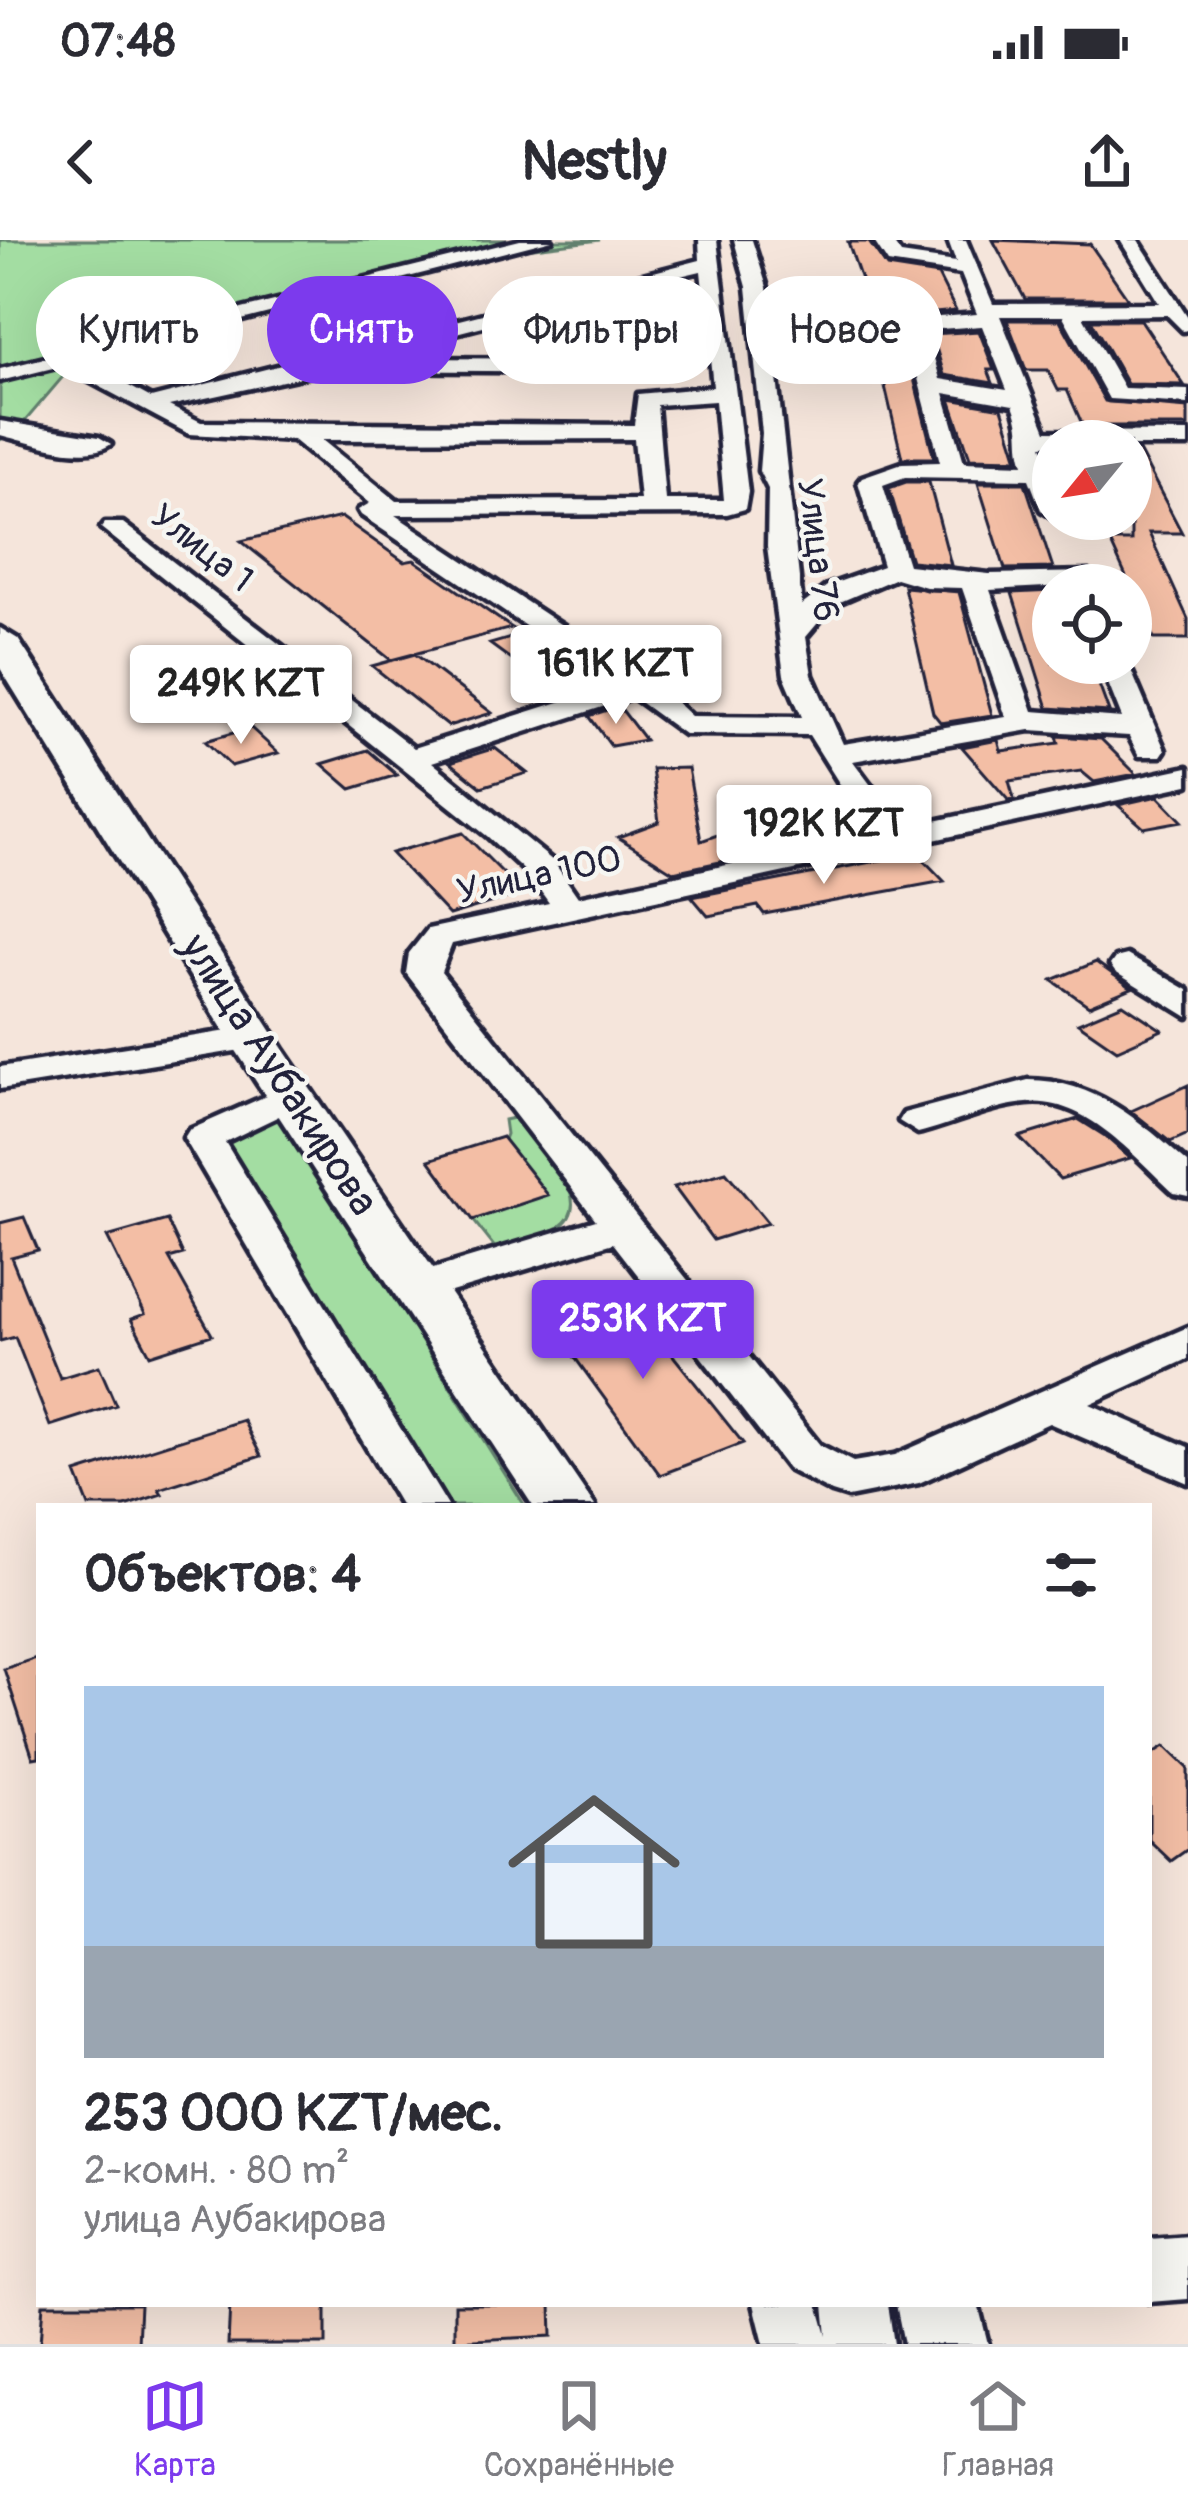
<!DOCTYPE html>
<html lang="ru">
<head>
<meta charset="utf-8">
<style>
  body { margin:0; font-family:Pangolin,sans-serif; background:#f7f7f7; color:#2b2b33; height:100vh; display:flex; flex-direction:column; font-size:45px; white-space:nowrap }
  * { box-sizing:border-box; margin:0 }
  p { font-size:39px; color:#7c7c81 }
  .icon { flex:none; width:66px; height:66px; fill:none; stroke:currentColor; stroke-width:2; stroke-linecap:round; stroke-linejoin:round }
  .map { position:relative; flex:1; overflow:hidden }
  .side { position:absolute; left:36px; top:1263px; width:1116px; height:804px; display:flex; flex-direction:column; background:#fff; border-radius:0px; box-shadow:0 12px 48px #0002 }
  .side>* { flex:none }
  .hud { position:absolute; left:36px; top:36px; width:1116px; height:108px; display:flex; gap:24px }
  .needle { width:78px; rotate:240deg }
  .fabs { position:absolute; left:1032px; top:180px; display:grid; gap:24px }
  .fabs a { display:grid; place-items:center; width:120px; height:120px; border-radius:50%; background:#fff; box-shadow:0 12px 48px #0002; font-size:60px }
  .price { position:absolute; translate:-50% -102px; padding:0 27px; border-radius:12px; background:#fff; color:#222; font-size:39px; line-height:78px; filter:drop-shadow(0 3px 6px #0008) }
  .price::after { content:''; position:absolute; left:50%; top:72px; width:36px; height:27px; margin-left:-18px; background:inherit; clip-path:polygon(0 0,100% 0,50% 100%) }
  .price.selected { background:#7c3aed; color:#fff }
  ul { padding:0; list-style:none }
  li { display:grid; align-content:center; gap:24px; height:636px; padding:0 48px }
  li+li { border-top:3px solid #e1e1e2 }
  li span { display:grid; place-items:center; height:372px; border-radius:0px; color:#555 }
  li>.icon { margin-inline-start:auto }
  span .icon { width:216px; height:216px; fill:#fffc; stroke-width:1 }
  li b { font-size:51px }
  h2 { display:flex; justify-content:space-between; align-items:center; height:144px; padding:0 48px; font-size:51px }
  .pill { padding:0 42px; border-radius:54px; background:#fff; box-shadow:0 12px 48px #0002; font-size:42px; line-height:108px }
  .pill.selected { background:#7c3aed; color:#fff }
  .status { display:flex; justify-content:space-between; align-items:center; height:84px; padding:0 60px; background:#fff; direction:ltr }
  .status svg { height:33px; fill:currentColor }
  header { display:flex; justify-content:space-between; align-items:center; height:156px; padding:0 48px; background:#fff; font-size:54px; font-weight:700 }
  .menu { display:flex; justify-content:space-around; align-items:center; height:168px; border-top:3px solid #e1e1e2; background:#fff; font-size:33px; color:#7c7c81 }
  .menu a { display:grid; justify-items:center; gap:6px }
  .menu .selected { color:#7c3aed }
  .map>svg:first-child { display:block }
  .green { fill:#a3dda2; stroke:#62806e; stroke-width:3 }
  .building { fill:#f3bea5; stroke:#22223b; stroke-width:3 }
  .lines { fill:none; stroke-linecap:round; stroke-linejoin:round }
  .minor-casing { stroke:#22223b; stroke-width:9 }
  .major-casing { stroke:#22223b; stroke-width:9 }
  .minor { fill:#f6f6f2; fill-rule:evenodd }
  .major { fill:#f6f6f2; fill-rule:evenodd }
  .labels { text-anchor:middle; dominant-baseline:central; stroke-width:9; stroke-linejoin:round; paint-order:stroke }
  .far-street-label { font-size:36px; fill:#22223b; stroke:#f6f6f2 }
  .street-label { font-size:42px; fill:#22223b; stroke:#f6f6f2 }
</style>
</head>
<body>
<div class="status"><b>07:48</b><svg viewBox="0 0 49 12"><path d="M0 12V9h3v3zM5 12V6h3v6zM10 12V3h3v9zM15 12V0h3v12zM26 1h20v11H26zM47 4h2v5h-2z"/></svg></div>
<header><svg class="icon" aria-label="back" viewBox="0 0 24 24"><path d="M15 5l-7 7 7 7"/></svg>Nestly<svg class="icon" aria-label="share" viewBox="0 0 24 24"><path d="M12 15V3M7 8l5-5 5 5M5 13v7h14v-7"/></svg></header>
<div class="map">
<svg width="1188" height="2104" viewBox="0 0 1188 2104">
  <rect width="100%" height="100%" fill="#f5e5db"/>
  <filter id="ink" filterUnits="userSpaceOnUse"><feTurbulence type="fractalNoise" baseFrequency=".00833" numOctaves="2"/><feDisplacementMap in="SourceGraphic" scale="24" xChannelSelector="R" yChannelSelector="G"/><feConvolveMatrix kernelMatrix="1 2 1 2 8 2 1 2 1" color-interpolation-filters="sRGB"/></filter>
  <g filter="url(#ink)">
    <path class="green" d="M0 0H600L517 10 78 119 20 187 0 200Z
      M281 877 525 1266H434L221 898Z
      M518 877C536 899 600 961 559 987 542 998 515 1003 496 1009L473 980 506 894 504 880Z"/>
    <path class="building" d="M993 0 1090 4 1128 59H1025Z
      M848 2H869L887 27 938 35 956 71 914 75 900 83 934 218H902L884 142H874L860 83H876Z
      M1007 80H1060L1105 161 1188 168V186H1083L1067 150H1058L1048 130H1026Z
      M1091 80H1141L1184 145 1127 144Z
      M979 91 994 130H988L993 143 944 135 932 94Z
      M950 159 1002 168 1018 219 970 218Z
      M1131 211H1139L1182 293H1149L1188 379V399H1154L1110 301H1131Z
      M906 242H929L951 325 911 321 889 248Z
      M978 243H1025L1053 328 1005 329Z
      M341 277 404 322 414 320 512 388 391 420 241 301Z
      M904 347 959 352 992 475 941 483 933 473Z
      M1053 351V423H1091L1109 472 1048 468 1012 353Z
      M528 393 558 411 602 444 560 455 490 404Z
      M415 414 492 473 448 486 372 426Z
      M619 466 645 500 611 506 589 476Z
      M251 488 278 513 231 526 205 501Z
      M1057 496 1101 499 1136 534 1094 542 1081 531 1009 541 1014 559 1009 561 962 507 998 500 1001 511 1059 503Z
      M495 508 527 533 481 547 450 522Z
      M368 510 397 535 351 549 322 524Z
      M688 528 701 601 734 589 767 612 673 632 618 597 659 582 652 529Z
      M1158 556 1182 581 1144 588 1118 565Z
      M463 593 523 653 449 675 391 613Z
      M917 613 944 641 764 674 758 666 708 676 692 657Z
      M1096 722 1132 748 1089 766 1052 740Z
      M1123 764 1162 790 1117 810 1078 783Z
      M1188 845V894L1170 902 1131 871Z
      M1078 879 1105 896 1130 918 1060 939 1019 897Z
      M502 897 548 955 473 980 429 920Z
      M726 932 768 983 713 1000 674 947Z
      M24 977 38 1010 11 1017 60 1138 99 1126 116 1165 50 1186 15 1097 0 1101V983Z
      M167 980 183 1014 169 1018 212 1095 150 1115 131 1079 145 1074 107 997Z
      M622 1048 675 1118 743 1203 660 1235 544 1075Z
      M243 1180 261 1216 159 1249 162 1254 125 1266H89L76 1233Z
      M39 1417V1517L33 1518 4 1429Z
      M1165 1506 1188 1528V1609L1171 1621 1149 1600V1516Z
      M43 2064H140L138 2104H40Z
      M230 2064H326V2104H228Z
      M455 2064H551L552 2096 455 2101Z"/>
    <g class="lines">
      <g class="minor-casing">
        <path id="minor" d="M520 0H552L83 121 151 158 522 64 645 66 655 72 660 126 649 132 333 130 169 166 201 182 634 185 638 154 713 147 701 31 575 61 565 55 700 20 699 0H717L748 252 745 269 727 274 395 275 569 390 625 415 691 476 802 477 784 435 767 307 768 249 759 231 762 193 747 47 734 0H752L767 47 802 365 827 346 883 326 858 242 862 237 902 223 940 222 904 85 914 79 977 74 961 34 888 23 873 0H891L901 14 956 22 948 0H966L993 64 1159 63 1120 0H1138L1188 77V90L1183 91 1167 75 1083 76 1124 148 1188 150V164L1109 159 1063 76H1000L1046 191 1188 192V206H1131V201L1042 205 1053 238V277L1041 270 1029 239 905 237 883 245 908 325 989 334 1089 332 1093 338 1083 345 990 350 1033 471 1122 478 1100 423H1128L1165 510 1161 516H1139L1129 496 1030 490 853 521 873 548 916 585 1188 527V545L452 704 441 732 820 1205 853 1222 895 1215 1188 1087V1119L1090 1164 1188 1207V1243L1049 1183 919 1243 848 1257 832 1252 788 1229 613 1003 418 1062 403 1058 397 1048 403 1038 596 980 406 733 409 713 428 689 549 663 529 635 487 596 101 288 105 283H123L414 508 619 443 605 427 549 402 361 275 358 270 370 263 293 200 189 194 61 126 0 141V129ZM522 76 635 78 638 119 359 118ZM982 86 1007 150 940 139 926 90ZM944 153 1013 165C1024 192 1016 200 1024 224L964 222ZM715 161 724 260H665L657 165ZM634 199 640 260 397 261 322 200ZM896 338 926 347 962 348 1006 477 843 504 812 435 806 397 833 365ZM633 457 684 494 809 495 851 562 886 591 578 657 553 621 432 522Z
          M0 181 99 197 111 204C86 223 29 202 0 195Z
          M1127 715 1188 750V777L1115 732 1110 725 1115 718Z
          M253 787 271 798 266 806 0 849V827Z
          M1028 840C1095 840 1140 881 1188 923V956L1174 953C1134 917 1086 857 1027 863 990 866 954 884 918 893L899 881 904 873Z
          M291 845 304 848 310 856 304 864 225 902 448 1266H401L184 898 189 890Z
          M1188 1995V2059L1149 2062V1998Z
          M754 2064H818L827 2096 824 2064H888L894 2104H764Z"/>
      </g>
      <g class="major-casing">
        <path id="major" d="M0 388 18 399 283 809 595 1266H533L235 809 0 428Z
          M896 2064H978L988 2104H904Z"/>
      </g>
      <use href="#minor" class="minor"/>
      <use href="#major" class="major"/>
    </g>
  </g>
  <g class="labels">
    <g class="far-street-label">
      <text transform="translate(202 308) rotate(38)">Улица 1</text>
      <text transform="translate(818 310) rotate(83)">Улица 76</text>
      <text transform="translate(539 635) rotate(-12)">Улица 100</text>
    </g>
    <g class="street-label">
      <text transform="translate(279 835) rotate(57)">улица Аубакирова</text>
    </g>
  </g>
</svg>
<div class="fabs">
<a><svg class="needle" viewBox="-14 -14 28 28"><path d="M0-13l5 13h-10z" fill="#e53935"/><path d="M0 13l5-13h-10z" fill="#7c7c81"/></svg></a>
<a><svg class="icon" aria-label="locate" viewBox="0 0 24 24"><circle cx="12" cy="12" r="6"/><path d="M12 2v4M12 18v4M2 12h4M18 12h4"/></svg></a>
</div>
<b class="price" style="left:616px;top:487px">161K KZT</b>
<b class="price" style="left:241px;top:507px">249K KZT</b>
<b class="price" style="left:824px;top:647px">192K KZT</b>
<b class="price selected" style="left:643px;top:1142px">253K KZT</b>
<div class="hud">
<a class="pill">Купить</a>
<a class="pill selected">Снять</a>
<a class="pill">Фильтры</a>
<a class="pill">Новое</a>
</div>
<section class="side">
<h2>Объектов: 4<svg class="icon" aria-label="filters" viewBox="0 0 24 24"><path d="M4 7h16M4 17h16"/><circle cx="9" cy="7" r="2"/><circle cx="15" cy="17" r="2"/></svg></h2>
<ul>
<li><span style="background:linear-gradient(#a9c7e8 70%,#9aa5b1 0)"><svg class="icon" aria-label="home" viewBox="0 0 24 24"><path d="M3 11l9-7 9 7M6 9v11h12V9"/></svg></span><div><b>253 000 KZT/мес.</b><p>2-комн. · 80 m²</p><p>улица Аубакирова</p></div></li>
</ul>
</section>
</div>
<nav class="menu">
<a class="selected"><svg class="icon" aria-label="map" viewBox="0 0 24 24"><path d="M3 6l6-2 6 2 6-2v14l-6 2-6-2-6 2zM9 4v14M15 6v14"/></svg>Карта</a>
<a><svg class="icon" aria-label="saved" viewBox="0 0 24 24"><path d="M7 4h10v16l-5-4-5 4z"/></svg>Сохранённые</a>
<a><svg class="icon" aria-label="home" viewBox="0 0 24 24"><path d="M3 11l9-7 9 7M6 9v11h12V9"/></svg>Главная</a>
</nav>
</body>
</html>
